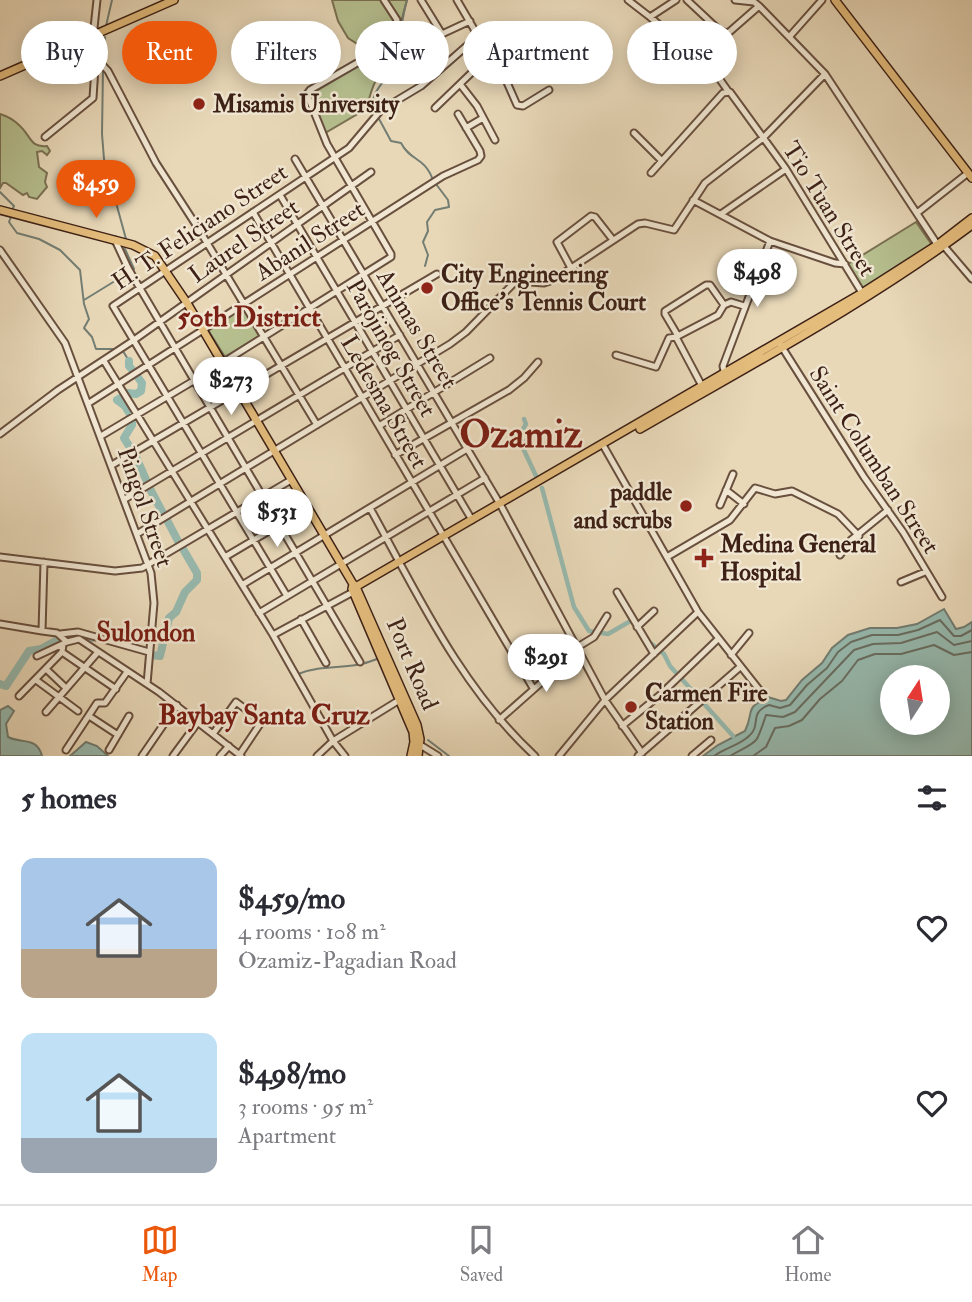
<!DOCTYPE html>
<html lang="en">
<head>
<meta charset="utf-8">
<style>
  body { margin:0; font-family:"IM FELL Double Pica",serif; background:#f7f7f7; color:#2b2b33; height:100vh; display:flex; flex-direction:column; font-size:26px; white-space:nowrap }
  * { box-sizing:border-box; margin:0 }
  p { font-size:23px; color:#7c7c81 }
  .icon { flex:none; width:38px; height:38px; fill:none; stroke:currentColor; stroke-width:2; stroke-linecap:round; stroke-linejoin:round }
  .map { position:relative; height:756px; overflow:hidden }
  .side { display:flex; flex-direction:column; background:#fff; flex:1 }
  .side>* { flex:none }
  .top-card { position:absolute; left:21px; top:21px; width:931px; height:63px; display:flex; gap:14px }
  .needle { width:46px; rotate:12deg }
  .tools { position:absolute; left:880px; top:665px; display:grid; gap:14px }
  .tools a { display:grid; place-items:center; width:70px; height:70px; border-radius:50%; background:#fff; box-shadow:0 4px 18px #0003; font-size:35px }
  .price { position:absolute; translate:-50% -60px; padding:0 16px; border-radius:24px; background:#fff; color:#222; font-size:23px; line-height:46px; filter:drop-shadow(0 2px 4px #0008) }
  .price::after { content:''; position:absolute; left:50%; top:42px; width:21px; height:16px; margin-left:-10px; background:inherit; clip-path:polygon(0 0,100% 0,50% 100%) }
  .price.selected { background:#ea580c; color:#fff }
  ul { padding:0; list-style:none }
  li { display:flex; align-items:center; gap:21px; height:175px; padding:0 21px }
  li span { display:grid; place-items:center; flex:none; width:196px; height:140px; border-radius:14px; color:#555 }
  li>.icon { margin-inline-start:auto }
  span .icon { width:84px; height:84px; fill:#fffc; stroke-width:1 }
  li b { font-size:30px }
  h2 { display:flex; justify-content:space-between; align-items:center; height:84px; padding:0 21px; font-size:30px }
  .pill { padding:0 24px; border-radius:32px; background:#fff; box-shadow:0 4px 18px #0003; font-size:24px; line-height:63px }
  .pill.selected { background:#ea580c; color:#fff }
  .dock { display:flex; justify-content:space-around; align-items:center; height:98px; border-top:2px solid #e1e1e2; background:#fff; font-size:19px; color:#7c7c81 }
  .dock a { display:grid; justify-items:center; gap:4px }
  .dock .selected { color:#ea580c }
  .map>svg:first-child { display:block }
  .green { fill:#b6bf8f; stroke:#7a7052; stroke-width:2 }
  .water { fill:#97baaf; stroke:#737d72; stroke-width:2; fill-rule:evenodd }
  .lines { fill:none; stroke-linecap:round; stroke-linejoin:round }
  .shore { stroke:#6a6e62; stroke-width:2 }
  .stream { stroke:#737d72; stroke-width:2 }
  .canal { stroke:#97baaf; stroke-width:4.5 }
  .river { stroke:#97baaf; stroke-width:8 }
  .minor-casing { stroke:#684f3e; stroke-width:9 }
  .major-casing { stroke:#3d2116; stroke-width:10 }
  .minor { stroke:#f0e6d1; stroke-width:5 }
  .major { stroke:#e4bc7c; stroke-width:7 }
  .poi-dot { fill:#8f2418; stroke:#f0e6d1; stroke-width:2.5 }
  .labels { text-anchor:middle; dominant-baseline:central; stroke-width:5; stroke-linejoin:round; paint-order:stroke }
  .poi-label { font-size:24px; font-weight:bold; fill:#3d2116; stroke:#f0e6d1; text-anchor:start }
  .street-label { font-size:24px; fill:#3d2116; stroke:#f0e6d1 }
  .neighbourhood-label { font-size:26px; font-weight:bold; fill:#7a1f14; stroke:#f0e6d1 }
  .quarter-label { font-size:28px; font-weight:bold; fill:#7a1f14; stroke:#f0e6d1 }
  .town-label { font-size:38px; font-weight:bold; fill:#7a1f14; stroke:#f0e6d1 }
</style>
</head>
<body>
<div class="map">
<svg width="972" height="756" viewBox="0 0 972 756">
  <rect width="100%" height="100%" fill="#e8d8b8"/>
  <filter id="stains"><feTurbulence type="fractalNoise" baseFrequency=".00286" numOctaves="4"/><feColorMatrix values="0 0 0 0 .2 0 0 0 0 .09 0 0 0 0 .02 0 0 0 .5 -.17"/></filter>
  <radialGradient id="worn" r=".72"><stop offset=".6" stop-color="#630" stop-opacity="0"/><stop offset="1" stop-color="#630" stop-opacity=".3"/></radialGradient>
  <path class="green" d="M332 0H407L389 67C373 76 371 94 366 109L325 133 310 98 311 94 363 63 379 58 348 38 338 21Z
    M0 114C7 116 15 121 20 126 31 136 30 148 47 146L50 151 47 155 42 151 37 152 39 167 47 173 45 182 47 187 37 199 29 197 27 193 23 195 6 183H3L0 188Z
    M916 222 932 245 863 290 848 264Z
    M243 308 261 335 225 357 208 330Z"/>
  <path class="water" d="M944 609 956 629 964 627 972 622V756H703L718 745 745 731C755 711 743 709 768 697L781 701 786 700 802 680 822 663 832 648 848 635 870 628H897L917 624ZM892 677H938V723H892Z
    M8 706 14 711 6 724 8 737C21 744 37 736 42 756H0V710Z
    M86 742 97 746 108 756H70Z"/>
  <g class="lines">
    <path class="shore" d="M714 756C725 748 740 745 749 736 762 725 748 713 769 705L780 708 790 705 807 685 827 668 838 652 851 642 872 635H898L918 630 940 620 954 636H961L972 630
      M730 756C759 739 755 748 766 715L783 717 795 712 854 650 873 644 901 643 937 632 954 645 972 641
      M753 756 766 747 775 728 789 726 802 720 820 699 842 681 858 660 875 654H901L934 645 954 655 972 652"/>
    <path class="stream" d="M106 26 112 0
      M103 62 105 37
      M103 68 102 134 104 159 126 239
      M375 114C367 94 383 85 391 70 399 52 401 20 407 0
      M378 117 391 141 401 143C411 162 424 156 433 180
      M0 192 14 206 13 208
      M11 217 9 222 17 233 39 239 60 250 80 270 84 304 89 319 84 328 92 337 96 349H116
      M125 249 134 269 133 270
      M425 266 428 255 423 242 428 231 427 222 435 210 449 207 448 200 436 184
      M84 300 128 273
      M123 351 129 361
      M298 674C326 663 349 671 377 659
      M428 740 449 756"/>
    <path class="canal" d="M524 419 526 424 523 429 530 436 522 446 537 478
      M542 488 574 607 589 631 608 634 634 619
      M648 641 664 654 670 666 733 736"/>
    <path class="river" d="M129 361V366L135 373
      M128 393 136 394 141 391 142 383 137 376
      M124 396 117 400 125 406 131 416
      M132 423V425L124 438 133 452
      M136 457 148 484
      M149 487 164 515
      M167 520 179 543
      M66 636 73 635 92 638
      M151 655 160 656 169 618 176 612 185 592 197 580V573L183 549
      M0 684 6 686 29 651 41 649 61 638"/>
    <g class="minor-casing">
      <path id="minor" d="M97 0 93 37 96 58 108 71 156 163 198 228 317 425
        M421 0 442 34 470 21
        M457 0 478 36 498 62 517 105 523 106 549 90
        M628 0 650 17 676 0
        M687 0 718 29 727 34 759 6 754 2 735 0
        M759 6 825 74 939 247
        M650 17 714 71 728 91
        M790 36 822 0
        M460 84 477 106 495 140
        M435 108 492 53
        M466 128 483 118
        M634 133 662 161
        M45 137 93 98 95 67 98 60
        M295 159 500 504 605 700 642 753
        M651 173 723 93 730 92 786 169 864 296
        M280 195 472 520
        M693 200 770 241 835 263 845 264
        M253 212 533 688
        M917 213 968 173
        M721 214 786 169
        M115 240 128 268 360 662
        M943 245 972 279
        M0 250 65 343 151 573 154 603 147 684
        M571 268 557 242 591 216 595 217 613 240
        M678 336 665 314V311L706 285H710L724 305 731 302 744 306
        M780 344 864 477 903 532 942 597
        M616 355 656 367 669 338 676 337
        M104 361 273 635 333 741 345 756
        M725 376 723 366 770 241
        M702 386 676 337 718 315 724 305
        M89 403 443 176 478 160 481 156 480 151 458 114
        M379 426 490 358
        M0 434 58 390 134 340 371 172
        M101 436 195 380 391 257V254L327 144 307 94 310 90 371 55 388 49 397 20 384 0
        M603 445 698 612 761 692
        M395 455 509 390 524 378 538 362
        M112 465 437 274
        M726 490 744 504
        M125 499 400 335
        M720 505 733 474
        M370 508C418 595 461 688 535 756
        M137 534 450 344 466 332 516 281 544 283 553 280 638 224 645 223 674 230 705 183 763 138 825 74
        M840 555 851 540 888 510
        M0 557 115 571 142 568 291 480
        M225 557 308 508
        M667 557 730 520 755 488 775 494 792 491 838 514 859 536
        M44 562 42 631 57 633 67 642
        M901 582 925 572
        M242 585 467 449
        M617 592 654 654
        M287 596 113 306 349 148 381 110 421 86 478 36
        M259 613 485 478
        M301 619 326 663
        M0 624 42 631
        M637 627 654 611
        M60 634 78 632 149 652
        M273 635 353 592
        M576 648 594 637 607 616
        M62 652 116 689
        M731 655 749 633
        M37 656 67 642 79 639 159 692 241 756
        M46 669 66 688
        M36 680 78 711
        M19 696 62 652 63 644
        M46 712 98 652
        M89 716 118 735
        M499 720 577 651
        M622 726 660 695 718 639
        M213 734 236 702 260 720V724L240 754
        M417 743 438 756
        M66 750 97 703H105L127 672
        M109 750 129 716
        M142 756 177 705
        M173 756 198 722
        M220 756 229 746
        M317 756 333 741 401 699
        M559 756 605 700 698 612
        M638 756 740 667
        M692 756 711 740"/>
    </g>
    <g class="major-casing">
      <path id="major" d="M835 0 972 178
        M0 76 174 0
        M0 210 133 245 155 256 187 303 353 584 356 586
        M640 429C752 364 868 303 972 225
        M353 584 352 589 413 732 414 742 411 756
        M356 587 417 725 420 739 418 756
        M352 589 862 293 937 245 972 218"/>
    </g>
    <use href="#minor" class="minor"/>
    <use href="#major" class="major"/>
  </g>
  <g class="poi-dot">
    <circle cx="199" cy="104" r="7"/>
    <circle cx="427" cy="288" r="7"/>
    <circle cx="686" cy="506" r="7"/>
    <path d="M700.5 547.5h7v7h7v7h-7v7h-7v-7h-7v-7h7z"/>
    <circle cx="631" cy="707" r="7"/>
  </g>
  <g class="labels">
    <g class="poi-label">
      <text x="213" y="104">Misamis University</text>
      <text x="441" y="274">City Engineering<tspan x="441" dy="28">Office's Tennis Court</tspan></text>
      <text x="672" y="492" text-anchor="end">paddle<tspan x="672" dy="28">and scrubs</tspan></text>
      <text x="720" y="544">Medina General<tspan x="720" dy="28">Hospital</tspan></text>
      <text x="645" y="693">Carmen Fire<tspan x="645" dy="28">Station</tspan></text>
    </g>
    <g class="street-label">
      <text transform="translate(829 209) rotate(58)">Tio Tuan Street</text>
      <text transform="translate(200 227) rotate(-34)">H. T. Feliciano Street</text>
      <text transform="translate(244 241) rotate(-35)">Laurel Street</text>
      <text transform="translate(310 241) rotate(-33)">Abanil Street</text>
      <text transform="translate(417 329) rotate(59)">Animas Street</text>
      <text transform="translate(391 348) rotate(60)">Parojinog Street</text>
      <text transform="translate(384 402) rotate(60)">Ledesma Street</text>
      <text transform="translate(874 460) rotate(57)">Saint Columban Street</text>
      <text transform="translate(145 507) rotate(71)">Pingol Street</text>
      <text transform="translate(412 664) rotate(67)">Port Road</text>
    </g>
    <g class="neighbourhood-label">
      <text x="146" y="633">Sulondon</text>
    </g>
    <g class="quarter-label">
      <text x="249" y="317">50th District</text>
      <text x="264" y="715">Baybay Santa Cruz</text>
    </g>
    <g class="town-label">
      <text x="521" y="435">Ozamiz</text>
    </g>
  </g>
  <rect width="100%" height="100%" filter="url(#stains)"/>
  <rect width="100%" height="100%" fill="url(#worn)"/>
</svg>
<div class="tools">
<a><svg class="needle" viewBox="-14 -14 28 28"><path d="M0-13l5 13h-10z" fill="#e53935"/><path d="M0 13l5-13h-10z" fill="#7c7c81"/></svg></a>
</div>
<b class="price selected" style="left:96px;top:220px">$459</b>
<b class="price" style="left:757px;top:309px">$498</b>
<b class="price" style="left:231px;top:417px">$273</b>
<b class="price" style="left:277px;top:549px">$531</b>
<b class="price" style="left:546px;top:694px">$291</b>
<div class="top-card">
<a class="pill">Buy</a>
<a class="pill selected">Rent</a>
<a class="pill">Filters</a>
<a class="pill">New</a>
<a class="pill">Apartment</a>
<a class="pill">House</a>
</div>
</div>
<section class="side">
<h2>5 homes<svg class="icon" aria-label="filters" viewBox="0 0 24 24"><path d="M4 7h16M4 17h16"/><circle cx="9" cy="7" r="2"/><circle cx="15" cy="17" r="2"/></svg></h2>
<ul>
<li><span style="background:linear-gradient(#a9c7e8 65%,#b9a48a 0)"><svg class="icon" aria-label="home" viewBox="0 0 24 24"><path d="M3 11l9-7 9 7M6 9v11h12V9"/></svg></span><div><b>$459/mo</b><p>4 rooms · 108 m²</p><p>Ozamiz-Pagadian Road</p></div><svg class="icon" aria-label="heart" viewBox="0 0 24 24"><path d="M12 20l-8-8c-3-5 5-10 8-4 3-6 11-1 8 4z"/></svg></li>
<li><span style="background:linear-gradient(#bfe0f5 75%,#9aa5b1 0)"><svg class="icon" aria-label="home" viewBox="0 0 24 24"><path d="M3 11l9-7 9 7M6 9v11h12V9"/></svg></span><div><b>$498/mo</b><p>3 rooms · 95 m²</p><p>Apartment</p></div><svg class="icon" aria-label="heart" viewBox="0 0 24 24"><path d="M12 20l-8-8c-3-5 5-10 8-4 3-6 11-1 8 4z"/></svg></li>
</ul>
</section>
<nav class="dock">
<a class="selected"><svg class="icon" aria-label="map" viewBox="0 0 24 24"><path d="M3 6l6-2 6 2 6-2v14l-6 2-6-2-6 2zM9 4v14M15 6v14"/></svg>Map</a>
<a><svg class="icon" aria-label="saved" viewBox="0 0 24 24"><path d="M7 4h10v16l-5-4-5 4z"/></svg>Saved</a>
<a><svg class="icon" aria-label="home" viewBox="0 0 24 24"><path d="M3 11l9-7 9 7M6 9v11h12V9"/></svg>Home</a>
</nav>
</body>
</html>
